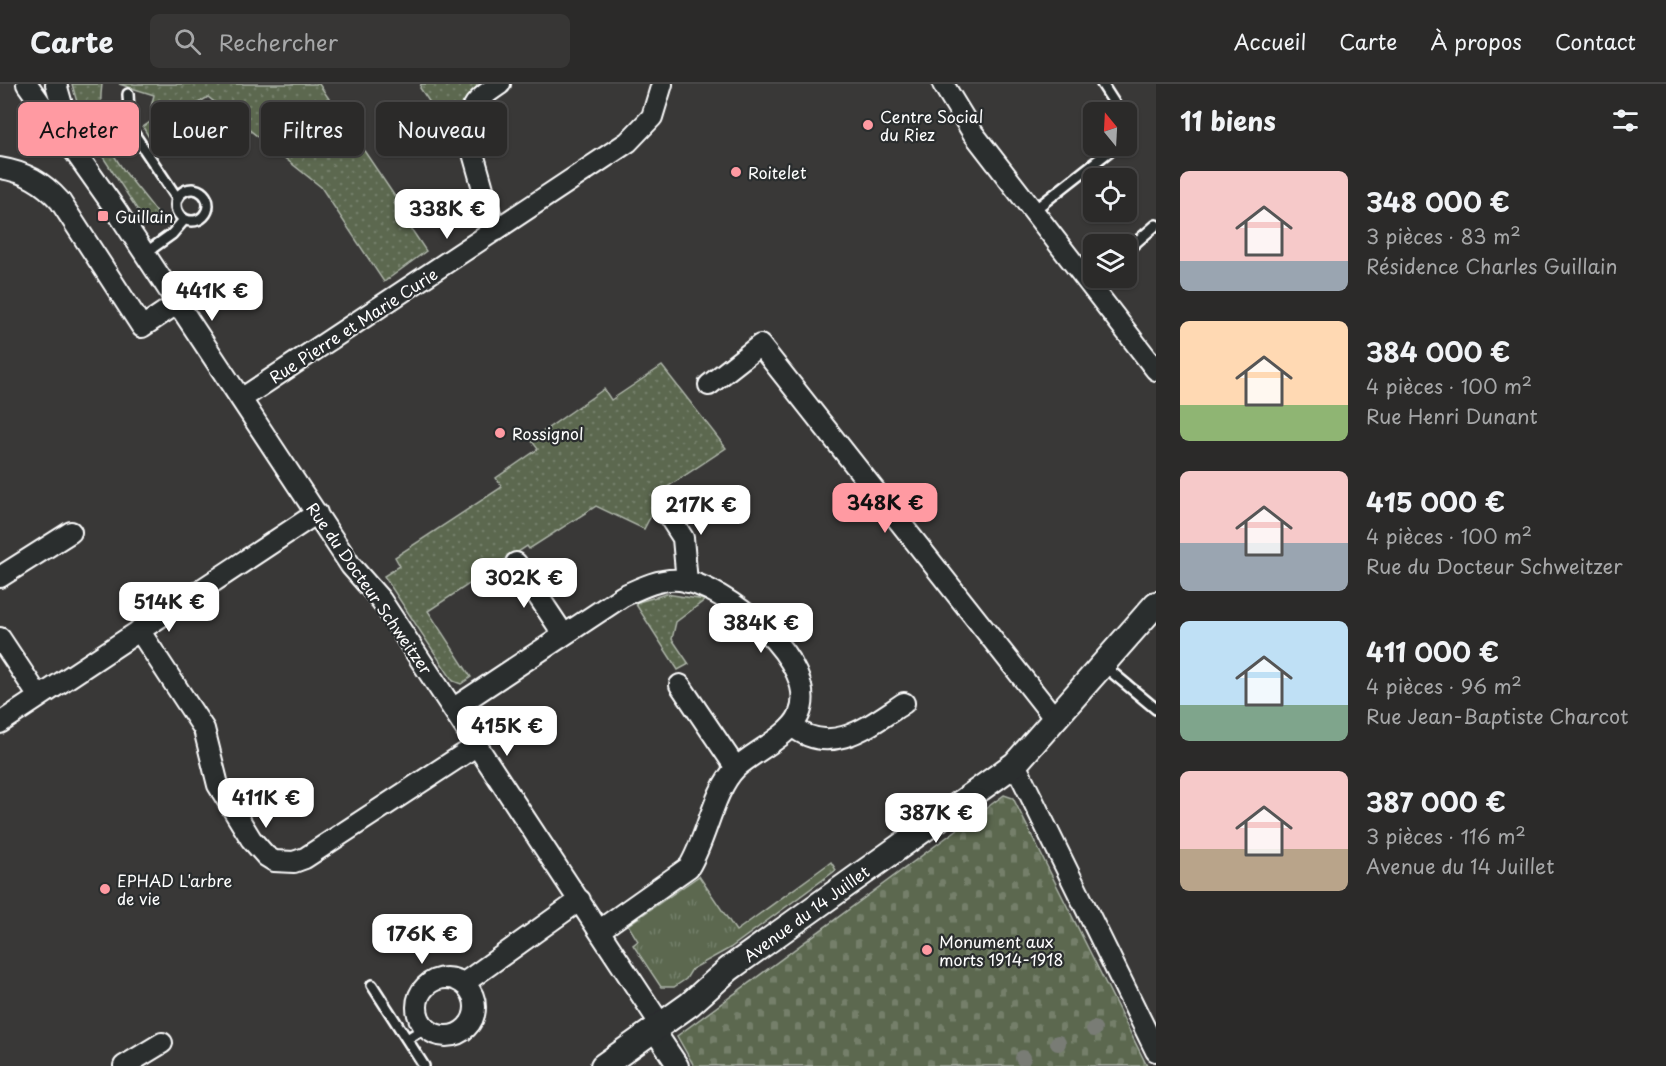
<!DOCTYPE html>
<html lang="fr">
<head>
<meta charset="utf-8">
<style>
  body { margin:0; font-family:"Playpen Sans",sans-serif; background:#373635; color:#f1f3f6; height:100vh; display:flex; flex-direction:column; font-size:22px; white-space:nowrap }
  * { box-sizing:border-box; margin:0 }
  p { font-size:20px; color:#a6a7a8 }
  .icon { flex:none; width:33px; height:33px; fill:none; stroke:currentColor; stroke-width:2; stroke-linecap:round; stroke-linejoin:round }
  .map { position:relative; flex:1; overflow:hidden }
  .details { display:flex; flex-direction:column; background:#2b2a29; width:510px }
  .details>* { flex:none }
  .hud { position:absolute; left:18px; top:18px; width:570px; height:54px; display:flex; gap:12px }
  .needle { width:39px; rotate:342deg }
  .fabs { position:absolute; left:1083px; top:18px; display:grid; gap:12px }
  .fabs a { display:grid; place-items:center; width:54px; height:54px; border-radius:9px; background:#2b2a29; box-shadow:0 2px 4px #0004,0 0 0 2px #474646; font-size:30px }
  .price { position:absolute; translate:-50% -51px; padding:0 14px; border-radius:12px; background:#fff; color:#222; font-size:20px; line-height:39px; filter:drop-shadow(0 2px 3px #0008) }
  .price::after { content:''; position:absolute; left:50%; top:36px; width:18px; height:14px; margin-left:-9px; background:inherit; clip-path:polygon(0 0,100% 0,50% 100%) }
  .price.on { background:#ff9aa2; color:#111 }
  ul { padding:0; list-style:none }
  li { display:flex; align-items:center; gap:18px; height:150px; padding:0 24px }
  li span { display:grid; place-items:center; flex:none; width:168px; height:120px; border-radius:9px; color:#555 }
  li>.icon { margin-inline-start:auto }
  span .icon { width:72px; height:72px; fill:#fffc; stroke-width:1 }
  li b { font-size:26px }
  h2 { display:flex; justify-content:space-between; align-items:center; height:72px; padding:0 24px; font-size:26px }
  .tag { padding:0 21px; border-radius:9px; background:#2b2a29; box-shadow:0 2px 4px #0004,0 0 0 2px #474646; font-size:21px; line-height:54px }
  .tag.on { background:#ff9aa2; color:#111 }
  header { display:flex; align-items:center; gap:36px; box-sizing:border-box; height:84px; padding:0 30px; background:#2b2a29; border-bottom:2px solid #474646 }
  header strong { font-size:28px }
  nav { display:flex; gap:33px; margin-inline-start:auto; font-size:21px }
  .search { width:420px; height:54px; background:#373635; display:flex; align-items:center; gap:15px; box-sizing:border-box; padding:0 21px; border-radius:9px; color:#a6a7a8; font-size:22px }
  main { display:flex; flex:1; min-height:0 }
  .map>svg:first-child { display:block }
  .grass { fill:url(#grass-dots); stroke:#adb4a8; stroke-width:1.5 }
  .cemetery { fill:url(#cemetery-stones); stroke:#adb4a8; stroke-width:1.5 }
  .park { fill:url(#park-tufts); stroke:#adb4a8; stroke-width:1.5 }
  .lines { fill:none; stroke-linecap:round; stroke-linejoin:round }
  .service-casing { stroke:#fff; stroke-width:14 }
  .minor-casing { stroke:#fff; stroke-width:24 }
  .tertiary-casing { stroke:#fff; stroke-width:28 }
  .service { stroke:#2a2d2e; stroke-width:9 }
  .minor { stroke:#2a2d2e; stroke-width:20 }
  .tertiary { stroke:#2a2d2e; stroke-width:24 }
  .tree { fill:#797c75 }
  .poi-dot { fill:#ff9aa2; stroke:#2a2d2e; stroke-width:2 }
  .labels { text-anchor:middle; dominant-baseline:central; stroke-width:4.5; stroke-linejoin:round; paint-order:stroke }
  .poi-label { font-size:16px; fill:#fff; stroke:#2a2d2e; text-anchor:start }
  .street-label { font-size:16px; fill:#fff; stroke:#2a2d2e }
</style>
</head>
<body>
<header>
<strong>Carte</strong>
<div class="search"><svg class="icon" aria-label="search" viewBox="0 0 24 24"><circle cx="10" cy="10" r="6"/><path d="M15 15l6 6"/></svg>Rechercher</div>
<nav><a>Accueil</a><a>Carte</a><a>À propos</a><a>Contact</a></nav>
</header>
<main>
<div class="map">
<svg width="1156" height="982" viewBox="0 0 1156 982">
  <defs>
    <pattern id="grass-dots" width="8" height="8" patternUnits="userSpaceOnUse" patternTransform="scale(1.5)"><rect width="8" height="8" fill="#5b6850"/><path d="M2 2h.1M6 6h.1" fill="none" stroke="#747f6a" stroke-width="1.8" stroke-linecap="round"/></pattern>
    <pattern id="cemetery-stones" width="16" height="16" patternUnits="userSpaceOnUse" patternTransform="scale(1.5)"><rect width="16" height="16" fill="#5b6850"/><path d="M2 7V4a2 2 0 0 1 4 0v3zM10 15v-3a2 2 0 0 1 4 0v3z" fill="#747f6a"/></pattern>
    <pattern id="park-tufts" width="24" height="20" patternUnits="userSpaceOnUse" patternTransform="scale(1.5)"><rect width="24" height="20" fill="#5b6850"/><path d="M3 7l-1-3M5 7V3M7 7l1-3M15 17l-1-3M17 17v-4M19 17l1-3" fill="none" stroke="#747f6a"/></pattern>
  </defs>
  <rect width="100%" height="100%" fill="#393837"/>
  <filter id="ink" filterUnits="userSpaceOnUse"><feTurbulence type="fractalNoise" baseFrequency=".0167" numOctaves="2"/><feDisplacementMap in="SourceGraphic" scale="12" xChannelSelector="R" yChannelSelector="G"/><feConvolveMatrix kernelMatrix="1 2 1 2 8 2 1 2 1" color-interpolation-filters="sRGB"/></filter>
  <g filter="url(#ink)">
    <path class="grass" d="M72 0H102C94 63 123 83 158 130L146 139 84 44Z
      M119 0H319L398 117 394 119 426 167 384 198 321 103 208 13 167 38 163 48 150 55 143 43 153 36 151 23 154 11Z
      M421 0H481L459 29 458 60 420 4Z
      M662 282 726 364 660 408 657 420 644 445 596 422 529 465 527 462 428 527 471 593 461 600 453 597 384 492 400 482 395 473 502 403 496 394 538 365 531 356 604 305 611 316Z
      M666 510 705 516 676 538 672 555 689 580 678 586 635 519Z"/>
    <path class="cemetery" d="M1004 711 1013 714 1147 982H694L677 952Z"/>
    <path class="park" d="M831 778 836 786 730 864 692 885 686 895 674 903H661L633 861 638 857 628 841 699 792 736 847Z"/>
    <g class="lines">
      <g class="service-casing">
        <path id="service" d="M1102 0 1120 28
          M128 10 130 44 177 114
          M176 121a16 16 0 1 1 32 0a16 16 0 1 1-32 0Z
          M1033 127 1116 62
          M1126 167 1156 141
          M144 170 172 150 184 136
          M1103 581 1156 625
          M372 901 424 982
          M407 955 425 944"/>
      </g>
      <g class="minor-casing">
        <path id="minor" d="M27 0 116 126 351 482 381 516 661 941
          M56 0 71 52
          M943 0 973 49 1156 286
          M0 84C25 88 43 98 60 117L142 243 178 219
          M495 147 467 48C469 20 478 15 500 0
          M709 301 760 261 1055 635
          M241 315 628 58 652 33 662 0
          M663 423 683 454 687 498
          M516 479 564 551
          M0 493 71 448
          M139 546 204 645 218 701 251 755 266 772 274 777 294 778 305 774 476 662
          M0 554 39 613
          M680 601 736 684
          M454 624 623 512C640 504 660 494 680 496 725 501 822 580 799 631 790 652 753 668 736 684 713 707 707 754 689 783L600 846
          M0 639 317 429
          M792 642C831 674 870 641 904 619
          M1015 680 1156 967
          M417 923a29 29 0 1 1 58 0a29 29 0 1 1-58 0Z
          M464 899 580 816
          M654 946 678 982
          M124 982 162 959"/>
      </g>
      <g class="tertiary-casing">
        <path id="tertiary" d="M603 982 690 920 729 885 1015 680 1156 520"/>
      </g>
      <use href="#service" class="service"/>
      <use href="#minor" class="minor"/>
      <use href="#tertiary" class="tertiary"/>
    </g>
    <g class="tree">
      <circle cx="1094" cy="945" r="8"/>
      <circle cx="1058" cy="959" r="8"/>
      <circle cx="1023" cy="974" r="8"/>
    </g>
  </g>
  <g class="poi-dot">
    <circle cx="868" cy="41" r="6"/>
    <circle cx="736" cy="88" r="6"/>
    <rect x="97" y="126" width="12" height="12" rx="3"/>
    <circle cx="500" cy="349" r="6"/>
    <circle cx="105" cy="805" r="6"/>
    <circle cx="927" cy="866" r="6"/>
  </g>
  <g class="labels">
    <g class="poi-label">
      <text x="880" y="32">Centre Social<tspan x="880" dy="18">du Riez</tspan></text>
      <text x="748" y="88">Roitelet</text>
      <text x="115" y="132">Guillain</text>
      <text x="512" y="349">Rossignol</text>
      <text x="117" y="796">EPHAD L'arbre<tspan x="117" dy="18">de vie</tspan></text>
      <text x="939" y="857">Monument aux<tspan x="939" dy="18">morts 1914-1918</tspan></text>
    </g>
    <g class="street-label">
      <text transform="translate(353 241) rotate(-33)">Rue Pierre et Marie Curie</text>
      <text transform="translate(370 504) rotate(55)">Rue du Docteur Schweitzer</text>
      <text transform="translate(806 829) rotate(-36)">Avenue du 14 Juillet</text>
    </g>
  </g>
</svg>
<div class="fabs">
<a><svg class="needle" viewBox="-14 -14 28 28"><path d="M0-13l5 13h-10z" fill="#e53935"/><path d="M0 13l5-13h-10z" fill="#a6a7a8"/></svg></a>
<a><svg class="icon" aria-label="locate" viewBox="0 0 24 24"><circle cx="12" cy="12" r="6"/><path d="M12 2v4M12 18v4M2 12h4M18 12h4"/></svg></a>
<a><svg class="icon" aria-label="layers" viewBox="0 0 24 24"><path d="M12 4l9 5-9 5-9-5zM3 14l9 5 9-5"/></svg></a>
</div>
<b class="price" style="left:447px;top:156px">338K €</b>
<b class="price" style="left:212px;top:238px">441K €</b>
<b class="price on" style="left:885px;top:450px">348K €</b>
<b class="price" style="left:701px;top:452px">217K €</b>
<b class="price" style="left:524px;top:525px">302K €</b>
<b class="price" style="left:169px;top:549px">514K €</b>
<b class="price" style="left:761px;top:570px">384K €</b>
<b class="price" style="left:507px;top:673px">415K €</b>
<b class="price" style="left:266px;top:745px">411K €</b>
<b class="price" style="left:936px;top:760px">387K €</b>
<b class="price" style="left:422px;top:881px">176K €</b>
<div class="hud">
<a class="tag on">Acheter</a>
<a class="tag">Louer</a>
<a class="tag">Filtres</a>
<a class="tag">Nouveau</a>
</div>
</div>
<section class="details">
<h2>11 biens<svg class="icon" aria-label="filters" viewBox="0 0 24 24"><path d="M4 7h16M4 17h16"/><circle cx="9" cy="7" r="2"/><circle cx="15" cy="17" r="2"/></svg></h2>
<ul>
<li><span style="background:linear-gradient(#f6c9c9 75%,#9aa5b1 0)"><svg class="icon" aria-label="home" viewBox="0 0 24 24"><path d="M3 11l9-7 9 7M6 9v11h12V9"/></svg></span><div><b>348 000 €</b><p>3 pièces · 83 m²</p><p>Résidence Charles Guillain</p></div></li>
<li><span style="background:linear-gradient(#ffd9b3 70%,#8fb573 0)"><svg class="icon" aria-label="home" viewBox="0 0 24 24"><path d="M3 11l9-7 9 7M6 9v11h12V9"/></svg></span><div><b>384 000 €</b><p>4 pièces · 100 m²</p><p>Rue Henri Dunant</p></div></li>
<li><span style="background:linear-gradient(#f6c9c9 60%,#9aa5b1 0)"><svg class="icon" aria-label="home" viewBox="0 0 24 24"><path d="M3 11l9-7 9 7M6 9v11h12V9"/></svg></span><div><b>415 000 €</b><p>4 pièces · 100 m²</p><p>Rue du Docteur Schweitzer</p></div></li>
<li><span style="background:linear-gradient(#bfe0f5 70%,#7fa58c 0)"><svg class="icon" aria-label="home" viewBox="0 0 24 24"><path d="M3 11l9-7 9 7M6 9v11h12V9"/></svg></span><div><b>411 000 €</b><p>4 pièces · 96 m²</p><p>Rue Jean-Baptiste Charcot</p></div></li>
<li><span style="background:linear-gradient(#f6c9c9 65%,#b9a48a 0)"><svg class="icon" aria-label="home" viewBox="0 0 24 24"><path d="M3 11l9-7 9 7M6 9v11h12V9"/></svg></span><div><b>387 000 €</b><p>3 pièces · 116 m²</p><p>Avenue du 14 Juillet</p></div></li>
</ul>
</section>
</main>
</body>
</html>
